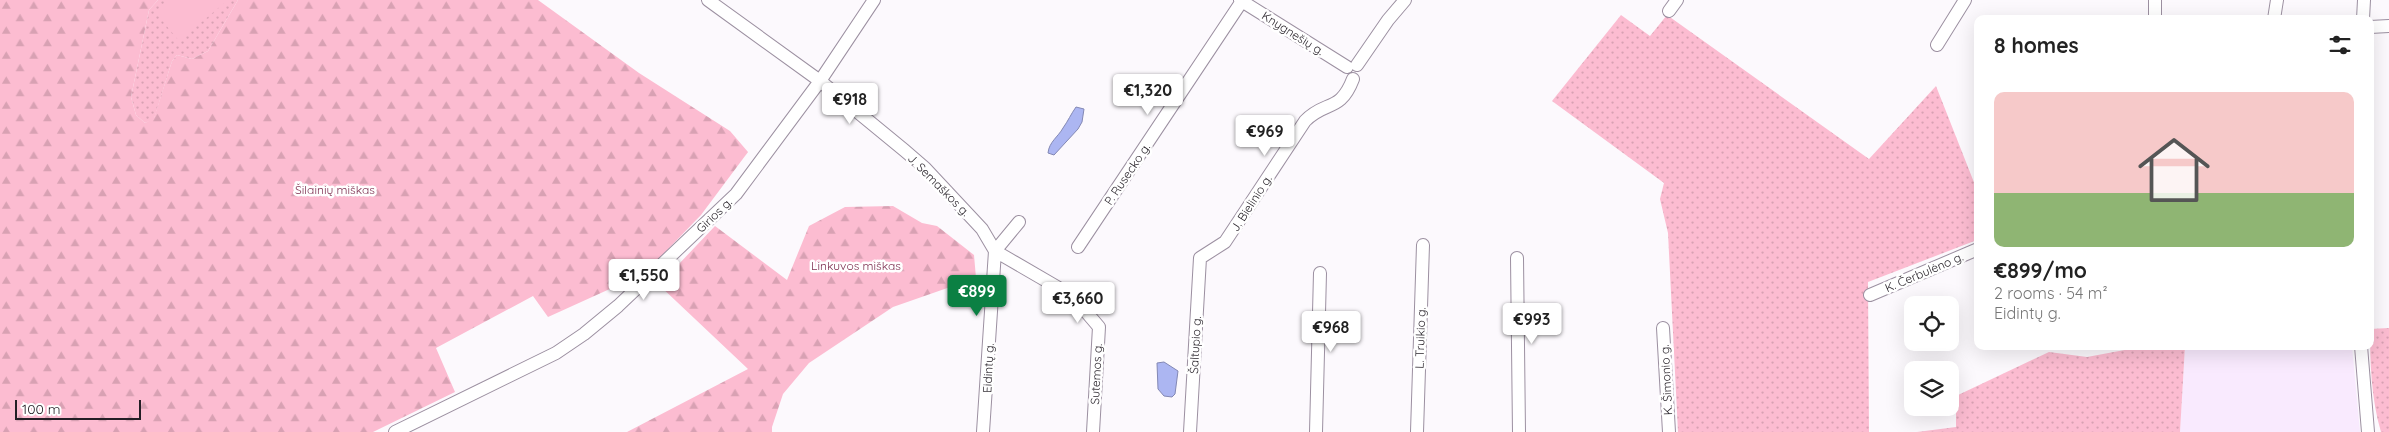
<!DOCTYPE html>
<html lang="en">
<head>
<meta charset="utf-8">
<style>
  body { margin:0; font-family:Quicksand,sans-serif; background:#f2f2f2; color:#222; height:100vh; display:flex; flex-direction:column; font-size:19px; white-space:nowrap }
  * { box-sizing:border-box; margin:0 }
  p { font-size:16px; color:#767676 }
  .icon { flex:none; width:28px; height:28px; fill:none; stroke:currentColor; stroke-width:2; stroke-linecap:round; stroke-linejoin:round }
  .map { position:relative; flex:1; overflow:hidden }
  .drawer { position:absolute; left:1974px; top:15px; width:400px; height:335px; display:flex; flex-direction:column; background:#fff; border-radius:10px; box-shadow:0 5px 20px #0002 }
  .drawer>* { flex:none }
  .controls { position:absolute; left:1904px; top:296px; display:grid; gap:10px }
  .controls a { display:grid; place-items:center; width:55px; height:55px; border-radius:10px; background:#fff; box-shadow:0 5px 20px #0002; font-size:25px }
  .scale { position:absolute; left:15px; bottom:12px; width:126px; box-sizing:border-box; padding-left:5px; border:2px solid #231e25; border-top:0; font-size:14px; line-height:18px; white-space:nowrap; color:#231e25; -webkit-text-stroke:4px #fff; paint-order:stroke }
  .price { position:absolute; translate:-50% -42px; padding:0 11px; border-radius:5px; background:#fff; color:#222; font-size:16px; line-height:32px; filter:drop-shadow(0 1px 2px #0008) }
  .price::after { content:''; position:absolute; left:50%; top:30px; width:15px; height:11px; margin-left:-8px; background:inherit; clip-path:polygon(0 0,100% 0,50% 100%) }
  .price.active { background:#0b8043; color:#fff }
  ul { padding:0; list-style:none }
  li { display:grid; align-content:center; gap:10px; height:265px; padding:0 20px }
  li span { display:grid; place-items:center; height:155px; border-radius:10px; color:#555 }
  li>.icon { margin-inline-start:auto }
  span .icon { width:90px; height:90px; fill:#fffc; stroke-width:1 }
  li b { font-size:21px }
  h2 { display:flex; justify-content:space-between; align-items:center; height:60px; padding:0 20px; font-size:21px }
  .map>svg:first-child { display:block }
  .built { fill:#f9eafe }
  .grass { fill:url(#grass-dots) }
  .forest { fill:url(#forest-firs) }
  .garden { fill:#fcbcd1 }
  .water { fill:#acb6f2; stroke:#8388b4 }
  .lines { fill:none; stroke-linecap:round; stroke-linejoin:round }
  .minor-casing { stroke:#9c90a1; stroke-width:14 }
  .minor { stroke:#fff; stroke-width:12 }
  .labels { text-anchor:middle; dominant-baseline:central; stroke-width:5; stroke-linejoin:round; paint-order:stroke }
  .street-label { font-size:12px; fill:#231e25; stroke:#fff }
  .park-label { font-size:12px; fill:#7d2e4f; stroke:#fff }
</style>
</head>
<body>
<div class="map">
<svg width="2389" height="432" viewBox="0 0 2389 432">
  <defs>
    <pattern id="grass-dots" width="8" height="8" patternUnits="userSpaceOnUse" patternTransform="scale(1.25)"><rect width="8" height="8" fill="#fcbcd1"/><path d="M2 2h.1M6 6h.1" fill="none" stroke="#d8a1b3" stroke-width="1.8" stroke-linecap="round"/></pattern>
    <pattern id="forest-firs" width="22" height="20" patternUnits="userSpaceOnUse" patternTransform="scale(1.25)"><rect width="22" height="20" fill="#fcbcd1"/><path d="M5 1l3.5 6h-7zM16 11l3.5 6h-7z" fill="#d8a1b3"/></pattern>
  </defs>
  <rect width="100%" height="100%" fill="#fcf9fd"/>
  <path class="built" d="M2185 346H2352L2360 432H2180Z"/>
  <path class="grass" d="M158 0H238L208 51 192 59 177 55 172 61 154 119 145 123 136 115 131 97 149 10Z
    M1621 15 1650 36 1667 15 1869 159 1936 86 1977 190V240L1868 282 1869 432H1678L1668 233 1660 199 1664 183 1552 101Z
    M2389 328V432H2381C2371 399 2370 361 2370 329Z
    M2146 346H2185L2180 432H1917L1956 427V396L2049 352 2087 357Z"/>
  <path class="forest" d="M0 0H158L149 10 131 97 136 115 145 123 154 118 172 61 177 55 192 59 208 51 238 0H538L639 73 730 131 748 152 701 215 645 273 548 317 533 296 436 348 455 392 373 432H0Z
    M893 206 922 223 937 226 974 255 976 278 893 307 809 363 783 394 772 427V432H627L748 369 659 285 715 226 787 280 809 226 845 207Z"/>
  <path class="garden" d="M170 0H228L179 41 155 12Z"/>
  <path class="water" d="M1076 107 1084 109 1082 122 1078 129 1054 155 1048 153C1049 142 1058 137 1063 128 1068 121 1071 114 1076 107Z
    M1164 362 1178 371 1175 394 1172 397 1164 396 1158 389 1157 363Z"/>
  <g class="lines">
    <g class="minor-casing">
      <path id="minor" d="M708 0 820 81 904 150 925 168 982 229 995 251 1057 287 1082 307 1099 327 1093 432
        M1240 0 1347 67
        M2155 0V19
        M1669 11 1677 0
        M2274 19 2277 0
        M2363 19 2364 0
        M2370 27 2389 26
        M1937 45 1965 0
        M1357 65 1388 20 1405 0
        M1078 247 1242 1
        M1517 258 1519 432
        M1870 295 1978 249
        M1663 328 1669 432
        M2361 346 2368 432
        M395 432 556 353 584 334 618 306 736 194 820 81 874 0
        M983 432 995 251 1019 222
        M1190 432 1200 258 1225 242 1305 121C1325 100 1340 113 1353 79
        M1316 432 1320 273
        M1417 432 1423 245"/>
    </g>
    <use href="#minor" class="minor"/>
  </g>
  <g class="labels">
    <g class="street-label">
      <text transform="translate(1293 33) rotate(32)">Knygnešių g.</text>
      <text transform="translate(1127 174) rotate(-56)">P. Rusecko g.</text>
      <text transform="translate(939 185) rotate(45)">J. Semaškos g.</text>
      <text transform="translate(1251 203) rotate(-57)">J. Bielinio g.</text>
      <text transform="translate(714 215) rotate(-44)">Girios g.</text>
      <text transform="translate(1924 272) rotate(-23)">K. Čerbulėno g.</text>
      <text transform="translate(1420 338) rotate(-88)">L. Truikio g.</text>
      <text transform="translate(1195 345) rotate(-87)">Šaltupio g.</text>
      <text transform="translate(988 368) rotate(-87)">Eidintų g.</text>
      <text transform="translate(1096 374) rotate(-87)">Sutemos g.</text>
      <text transform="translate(1666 380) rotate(-93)">K. Šimonio g.</text>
    </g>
    <g class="park-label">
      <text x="335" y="189">Šilainių miškas</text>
      <text x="856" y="265">Linkuvos miškas</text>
    </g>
  </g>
</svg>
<div class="controls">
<a><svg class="icon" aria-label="locate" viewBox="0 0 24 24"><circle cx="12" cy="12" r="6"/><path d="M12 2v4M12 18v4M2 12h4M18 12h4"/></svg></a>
<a><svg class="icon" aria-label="layers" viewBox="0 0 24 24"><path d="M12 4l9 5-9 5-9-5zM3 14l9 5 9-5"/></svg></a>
</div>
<div class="scale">100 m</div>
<b class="price" style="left:1148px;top:116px">€1,320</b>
<b class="price" style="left:850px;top:125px">€918</b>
<b class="price" style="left:1265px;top:157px">€969</b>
<b class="price" style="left:644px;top:301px">€1,550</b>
<b class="price active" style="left:977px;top:317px">€899</b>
<b class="price" style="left:1078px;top:324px">€3,660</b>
<b class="price" style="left:1532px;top:345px">€993</b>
<b class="price" style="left:1331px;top:353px">€968</b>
<section class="drawer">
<h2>8 homes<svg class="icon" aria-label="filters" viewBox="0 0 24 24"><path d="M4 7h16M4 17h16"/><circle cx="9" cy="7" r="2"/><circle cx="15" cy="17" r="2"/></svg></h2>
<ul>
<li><span style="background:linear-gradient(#f6c9c9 65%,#8fb573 0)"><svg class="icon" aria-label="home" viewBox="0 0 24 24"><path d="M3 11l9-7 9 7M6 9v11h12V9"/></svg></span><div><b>€899/mo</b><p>2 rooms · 54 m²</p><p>Eidintų g.</p></div></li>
</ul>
</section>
</div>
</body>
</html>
